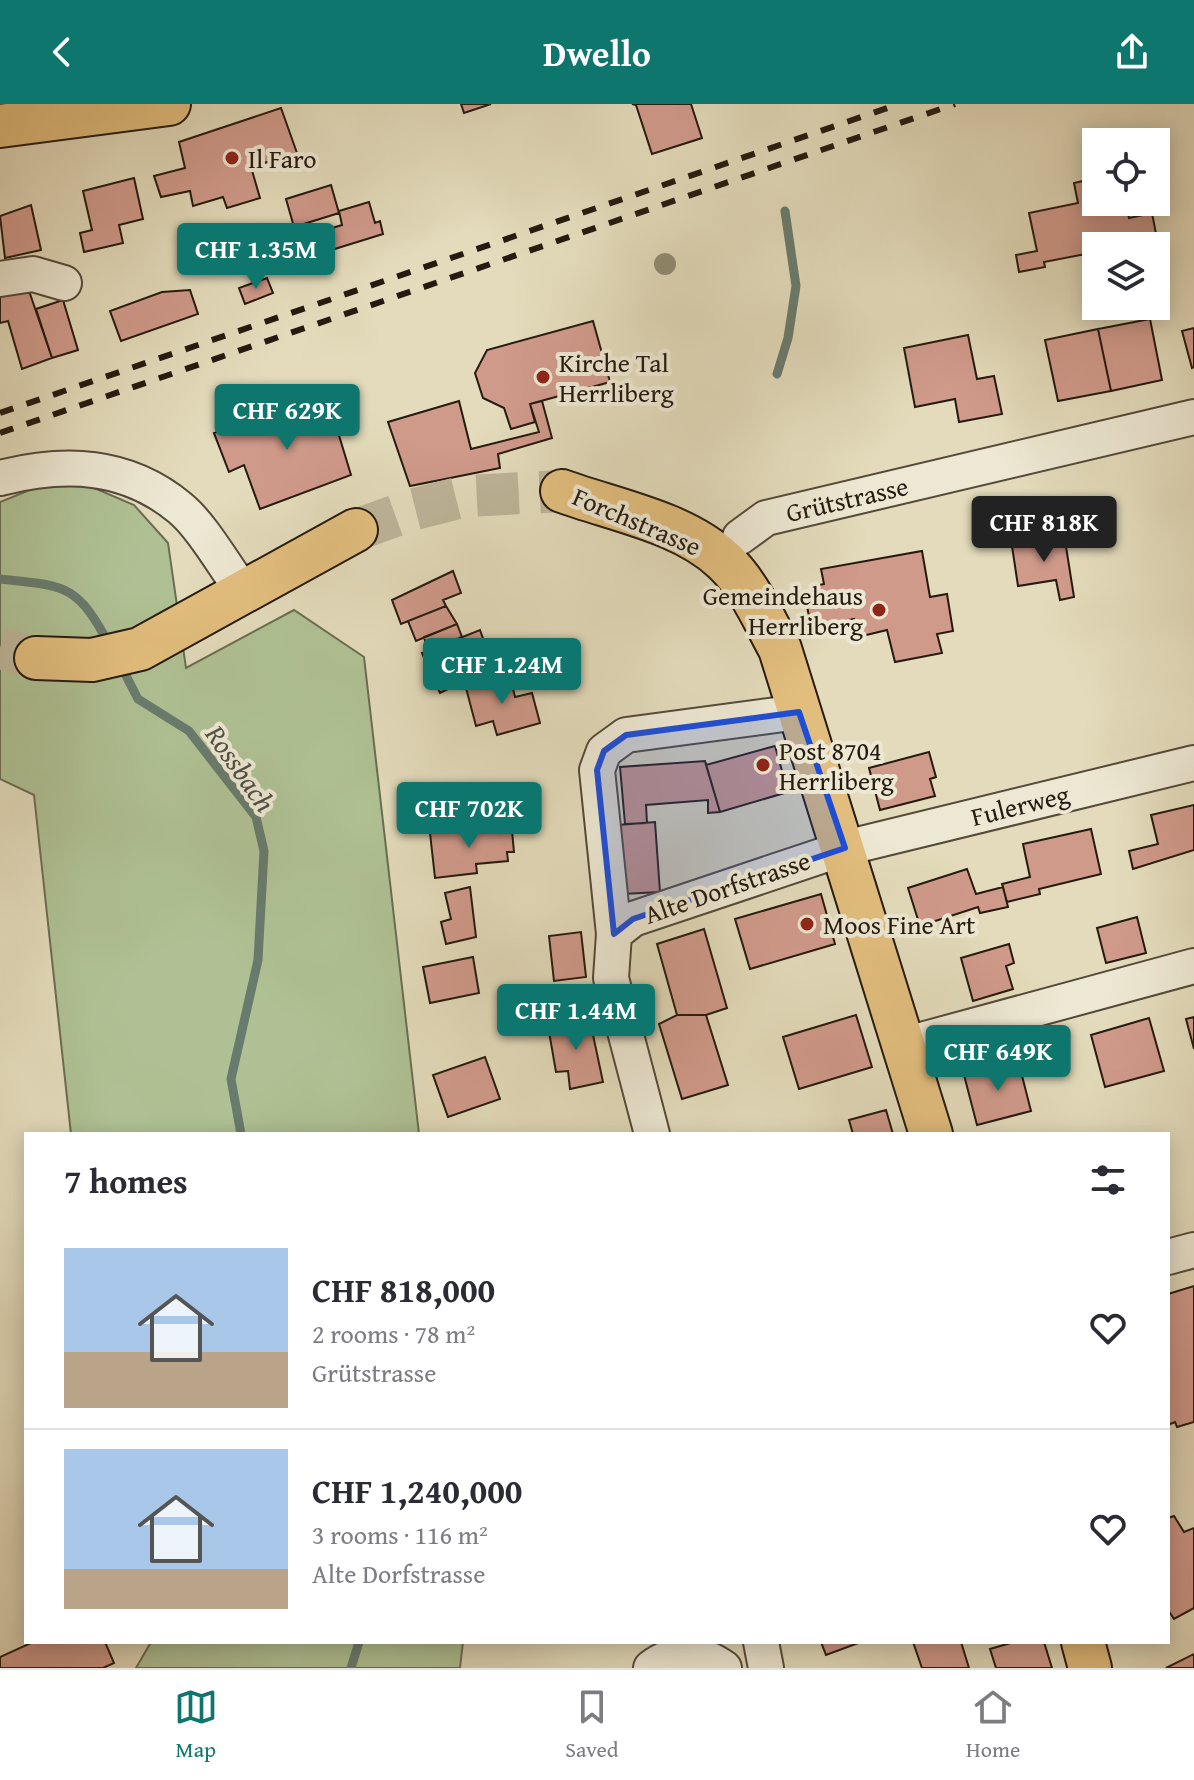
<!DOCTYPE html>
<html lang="en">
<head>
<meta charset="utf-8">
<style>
  body { margin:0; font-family:"Gentium Book Plus",serif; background:#f7f7f7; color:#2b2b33; height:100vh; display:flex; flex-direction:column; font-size:30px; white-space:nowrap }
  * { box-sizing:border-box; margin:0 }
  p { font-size:26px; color:#7c7c81 }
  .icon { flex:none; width:44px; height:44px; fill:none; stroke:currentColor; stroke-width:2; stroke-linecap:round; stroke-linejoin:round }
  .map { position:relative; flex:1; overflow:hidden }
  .sheet { position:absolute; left:24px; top:1028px; width:1146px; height:512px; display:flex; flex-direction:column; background:#fff; border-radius:0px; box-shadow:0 4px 20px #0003 }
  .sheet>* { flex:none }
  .tools { position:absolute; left:1082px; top:24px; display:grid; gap:16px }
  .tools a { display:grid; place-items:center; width:88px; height:88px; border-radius:0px; background:#fff; box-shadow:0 4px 20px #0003; font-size:40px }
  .price { position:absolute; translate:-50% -68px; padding:0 18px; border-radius:8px; background:#0f766e; color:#fff; font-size:26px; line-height:52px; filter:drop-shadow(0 2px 4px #0008) }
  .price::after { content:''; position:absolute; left:50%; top:48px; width:24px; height:18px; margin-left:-12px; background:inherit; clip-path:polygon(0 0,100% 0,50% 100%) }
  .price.active { background:#222; color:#fff }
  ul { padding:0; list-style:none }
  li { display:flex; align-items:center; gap:24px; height:200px; padding:0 40px }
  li+li { border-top:2px solid #e1e1e2 }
  li span { display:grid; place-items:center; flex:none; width:224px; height:160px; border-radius:0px; color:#555 }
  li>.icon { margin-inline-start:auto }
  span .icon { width:96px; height:96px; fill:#fffc; stroke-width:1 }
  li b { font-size:34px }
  h2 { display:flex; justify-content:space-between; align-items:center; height:96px; padding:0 40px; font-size:34px }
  header { display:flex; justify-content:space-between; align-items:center; height:104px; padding:0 40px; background:#0f766e; color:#fff; font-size:36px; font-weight:700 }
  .tab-bar { display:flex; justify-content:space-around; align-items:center; height:112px; border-top:2px solid #e1e1e2; background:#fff; font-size:22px; color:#7c7c81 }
  .tab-bar a { display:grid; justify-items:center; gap:4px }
  .tab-bar .active { color:#0f766e }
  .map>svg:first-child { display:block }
  .green { fill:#afc194; stroke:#6a6e52; stroke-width:2 }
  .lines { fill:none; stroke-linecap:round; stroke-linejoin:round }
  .stream { stroke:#687b6e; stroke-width:9 }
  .building { fill:#d09a8b; stroke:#251a0f; stroke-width:2 }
  .major-tunnel { stroke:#bdb499; stroke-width:42; stroke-dasharray:42 21; stroke-linecap:butt }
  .minor-casing { stroke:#544a3a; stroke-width:38 }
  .major-casing { stroke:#251a0f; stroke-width:46 }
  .minor { stroke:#ede8d3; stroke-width:34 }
  .major { stroke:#e2be7e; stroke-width:42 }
  .rail { stroke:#251a0f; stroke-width:6; stroke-dasharray:14 14; stroke-linecap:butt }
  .tree { fill:#918c72 }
  .marked { fill:#1d4ed8; fill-opacity:0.2; stroke:#1d4ed8; stroke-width:6; stroke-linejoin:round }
  .poi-dot { fill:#8f2418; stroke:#ede8d3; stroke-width:3 }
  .labels { text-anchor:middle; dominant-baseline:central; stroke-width:8; stroke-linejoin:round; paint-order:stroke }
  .poi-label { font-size:26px; fill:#251a0f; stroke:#ede8d3; text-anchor:start }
  .street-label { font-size:26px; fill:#251a0f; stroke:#ede8d3 }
  .water-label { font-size:28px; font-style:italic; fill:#4c5246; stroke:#ede8d3 }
</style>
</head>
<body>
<header><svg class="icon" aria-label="back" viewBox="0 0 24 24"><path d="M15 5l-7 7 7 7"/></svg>Dwello<svg class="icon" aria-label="share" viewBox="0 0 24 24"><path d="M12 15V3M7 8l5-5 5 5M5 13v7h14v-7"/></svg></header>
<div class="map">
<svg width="1194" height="1564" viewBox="0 0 1194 1564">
  <rect width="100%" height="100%" fill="#e3dbbb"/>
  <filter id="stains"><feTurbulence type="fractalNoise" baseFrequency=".0025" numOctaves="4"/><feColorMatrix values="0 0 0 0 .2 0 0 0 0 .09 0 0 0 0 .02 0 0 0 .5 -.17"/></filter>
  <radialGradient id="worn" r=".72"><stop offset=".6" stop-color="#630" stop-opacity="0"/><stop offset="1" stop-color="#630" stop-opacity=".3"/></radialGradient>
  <path class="green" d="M47 379 92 383 134 401 168 439 186 564 294 506 364 553 419 1030H71L34 691 0 675V398Z
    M151 1538H463L460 1564H136Z"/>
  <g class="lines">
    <path class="stream" d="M777 270 788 234 796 182 785 107
      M0 475C67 482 77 480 110 542
      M121 562 138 595 189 627 256 713 264 747 258 856 231 975 241 1030
      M351 1564 359 1538"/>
  </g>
  <path class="building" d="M461 0H491L464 9Z
    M632 0H691L702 34 652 50 636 1Z
    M281 4 297 49 251 63 260 94 227 104 223 93 193 102 190 87 161 93 154 72 185 64 179 38Z
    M134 74 143 115 119 121 123 139 84 148 80 129 92 126 83 87Z
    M1096 74V98H1126L1129 114 1152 109 1158 140 1096 142V148L1044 158 1045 163 1019 168 1016 151 1037 147 1029 109 1078 99 1074 79Z
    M331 81 339 109 294 123 286 95Z
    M369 98 375 119 380 117 383 130 325 148 319 128 342 121 339 107Z
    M31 101 41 146 5 154 0 112Z
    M267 174 273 189 245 200 239 184Z
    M27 181 52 254 22 265 8 217 0 219V185Z
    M190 186 198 210 121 237 110 207 162 188Z
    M63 196 78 246 52 254 36 205Z
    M1150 215 1162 276 1111 287 1098 225Z
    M593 217 610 278 530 300 535 318 511 325 504 304 483 294 475 269 487 246Z
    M1194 224V263L1192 264 1182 227Z
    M1098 225 1111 287 1058 297 1045 236Z
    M968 231 977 275 994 272 1002 310 959 318 955 295 915 303 904 244Z
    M327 292 351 371 260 405 244 361 229 368 214 329Z
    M459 297 471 345 539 328 530 300 542 297 552 334 498 350 500 364 410 382 388 318Z
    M1064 430 1074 493 1060 496 1056 476 1018 482 1012 442Z
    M922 447 930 493 947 490 953 527 937 530 942 549 895 558 887 526 858 533 854 515 811 523 806 497 812 496 810 483 824 480 821 465Z
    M453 467 461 489 443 496 446 502 401 520 392 496Z
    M446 502 457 520 416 537 408 517Z
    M457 520 462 533 428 547 424 533Z
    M480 526 488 549 431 570 422 549Z
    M488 549 499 575 470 583 467 576 440 589 431 570Z
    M510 572 515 593 532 589 540 619 497 631 493 617 476 622 466 584Z
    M775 642 788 688 720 708 706 661Z
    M929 648 936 673 930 675 935 692 880 706 869 664Z
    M705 657 720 708 708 709V696L646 701 647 719 625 720 620 663Z
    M1194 701V746L1133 765 1129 747 1158 740 1151 711Z
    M655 718 660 788 623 790 618 721Z
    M499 722 500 729 512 727 514 748H507L508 757 476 760 477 769 435 774 430 729Z
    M1091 725 1101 770 1039 785 1040 790 1007 798 1002 780 1030 773 1023 740Z
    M967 765 976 790 1003 783 1008 803 980 809 978 803 920 822 908 784Z
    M470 783 476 833 446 840 441 818 451 815 445 789Z
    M821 790 835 840 750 865 735 815Z
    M1137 813 1146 849 1106 859 1097 824Z
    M704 825 727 904 706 911H677L657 840Z
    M581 828 586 873 554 877 549 832Z
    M1009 840 1014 859 1006 862 1013 885 973 897 961 854Z
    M473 853 479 889 430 899 423 863Z
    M677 911H706L728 981 682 995 659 920Z
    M856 911 872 963 799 985 783 933Z
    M589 912 603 978 570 985 568 967 556 968 548 922Z
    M1194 913V945L1186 915Z
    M1149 914 1164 967 1105 983 1091 931Z
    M485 953 500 995 448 1013 433 971Z
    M1018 956 1031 1007 977 1021 964 971Z
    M886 1006 893 1030H853L849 1016Z
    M1194 1182V1318L1177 1323 1175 1318 1168 1321V1190Z
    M1174 1412 1184 1428 1194 1424V1504L1174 1515 1168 1506V1414Z
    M33 1538H105L114 1559 103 1564H0V1553Z
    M821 1538H861L826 1551Z
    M913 1538H961L969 1564H922Z
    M1014 1538H1044L1052 1564H996L990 1545Z
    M1194 1550V1564H1166Z"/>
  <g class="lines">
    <path class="major-tunnel" d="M356 426 411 406 467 392 562 387
      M0 544 36 554"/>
    <g class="minor-casing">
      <path id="minor" d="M0 175 33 170 64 179
        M0 374C64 358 126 359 180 404 202 422 225 463 243 487
        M740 433 766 414 1194 313
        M614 830 633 815 845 744 1194 659
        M903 941 1194 862
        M652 1030 611 874 614 830 597 666 604 647 626 631 799 608
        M1168 1153 1194 1146
        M761 1538 766 1564
        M651 1564C674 1546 701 1547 724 1564"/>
    </g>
    <g class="major-casing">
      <path id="major" d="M0 22 169 0
        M562 387C614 406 683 418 724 457 749 480 764 516 780 545L931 1030
        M36 554 92 556 140 545 356 426
        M1083 1538 1090 1564"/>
    </g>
    <use href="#minor" class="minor"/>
    <use href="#major" class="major"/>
    <path class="rail" d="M0 309 899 0
      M0 329 955 0"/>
  </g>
  <circle class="tree" cx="665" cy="160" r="11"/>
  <path class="marked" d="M799 608 845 744 633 815 614 830 597 666 604 647 626 631Z"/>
  <g class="poi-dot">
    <circle cx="232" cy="54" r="8"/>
    <circle cx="543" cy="273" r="8"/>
    <circle cx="879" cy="506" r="8"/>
    <circle cx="763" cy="661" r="8"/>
    <circle cx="807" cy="820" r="8"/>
  </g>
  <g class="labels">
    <g class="poi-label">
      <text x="248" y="54">Il Faro</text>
      <text x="559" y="258">Kirche Tal<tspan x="559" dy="30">Herrliberg</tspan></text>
      <text x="863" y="491" text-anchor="end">Gemeindehaus<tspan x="863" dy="30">Herrliberg</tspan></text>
      <text x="779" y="646">Post 8704<tspan x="779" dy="30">Herrliberg</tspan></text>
      <text x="823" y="820">Moos Fine Art</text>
    </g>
    <g class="street-label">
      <text transform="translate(847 395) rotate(-13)">Grütstrasse</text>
      <text transform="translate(637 417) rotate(23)">Forchstrasse</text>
      <text transform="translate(1020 701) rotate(-14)">Fulerweg</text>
      <text transform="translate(727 783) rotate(-19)">Alte Dorfstrasse</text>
    </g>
    <g class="water-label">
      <text transform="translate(241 664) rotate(55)">Rossbach</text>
    </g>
  </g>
  <rect width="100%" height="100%" filter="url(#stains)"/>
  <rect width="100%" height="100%" fill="url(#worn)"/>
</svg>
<div class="tools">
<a><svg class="icon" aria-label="locate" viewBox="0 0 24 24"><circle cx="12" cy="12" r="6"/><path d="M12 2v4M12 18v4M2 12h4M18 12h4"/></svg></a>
<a><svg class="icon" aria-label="layers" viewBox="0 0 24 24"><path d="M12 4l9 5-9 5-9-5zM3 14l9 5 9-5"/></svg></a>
</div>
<b class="price" style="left:256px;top:187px">CHF 1.35M</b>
<b class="price" style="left:287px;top:348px">CHF 629K</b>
<b class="price active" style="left:1044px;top:460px">CHF 818K</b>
<b class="price" style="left:502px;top:602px">CHF 1.24M</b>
<b class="price" style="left:469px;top:746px">CHF 702K</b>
<b class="price" style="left:576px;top:948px">CHF 1.44M</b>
<b class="price" style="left:998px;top:989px">CHF 649K</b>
<section class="sheet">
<h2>7 homes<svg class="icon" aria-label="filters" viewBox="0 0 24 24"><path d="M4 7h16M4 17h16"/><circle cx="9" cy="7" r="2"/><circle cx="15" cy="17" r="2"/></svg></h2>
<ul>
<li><span style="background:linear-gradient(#a9c7e8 65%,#b9a48a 0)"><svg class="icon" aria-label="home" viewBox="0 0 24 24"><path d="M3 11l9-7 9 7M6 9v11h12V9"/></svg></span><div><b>CHF 818,000</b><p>2 rooms · 78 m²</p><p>Grütstrasse</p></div><svg class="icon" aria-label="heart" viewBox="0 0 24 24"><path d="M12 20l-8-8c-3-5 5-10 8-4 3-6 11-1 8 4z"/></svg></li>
<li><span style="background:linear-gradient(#a9c7e8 75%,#b9a48a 0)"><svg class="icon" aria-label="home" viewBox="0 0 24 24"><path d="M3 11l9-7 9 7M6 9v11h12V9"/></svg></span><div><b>CHF 1,240,000</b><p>3 rooms · 116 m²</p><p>Alte Dorfstrasse</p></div><svg class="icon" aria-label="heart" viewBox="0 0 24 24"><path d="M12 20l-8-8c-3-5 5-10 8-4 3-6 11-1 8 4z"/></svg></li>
</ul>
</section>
</div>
<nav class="tab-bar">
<a class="active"><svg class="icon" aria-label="map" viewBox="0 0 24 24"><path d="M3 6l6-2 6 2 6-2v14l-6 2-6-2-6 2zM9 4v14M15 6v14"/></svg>Map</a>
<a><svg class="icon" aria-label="saved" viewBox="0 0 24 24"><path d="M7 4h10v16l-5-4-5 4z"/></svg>Saved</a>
<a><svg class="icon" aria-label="home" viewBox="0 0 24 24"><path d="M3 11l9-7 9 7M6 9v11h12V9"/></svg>Home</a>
</nav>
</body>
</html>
